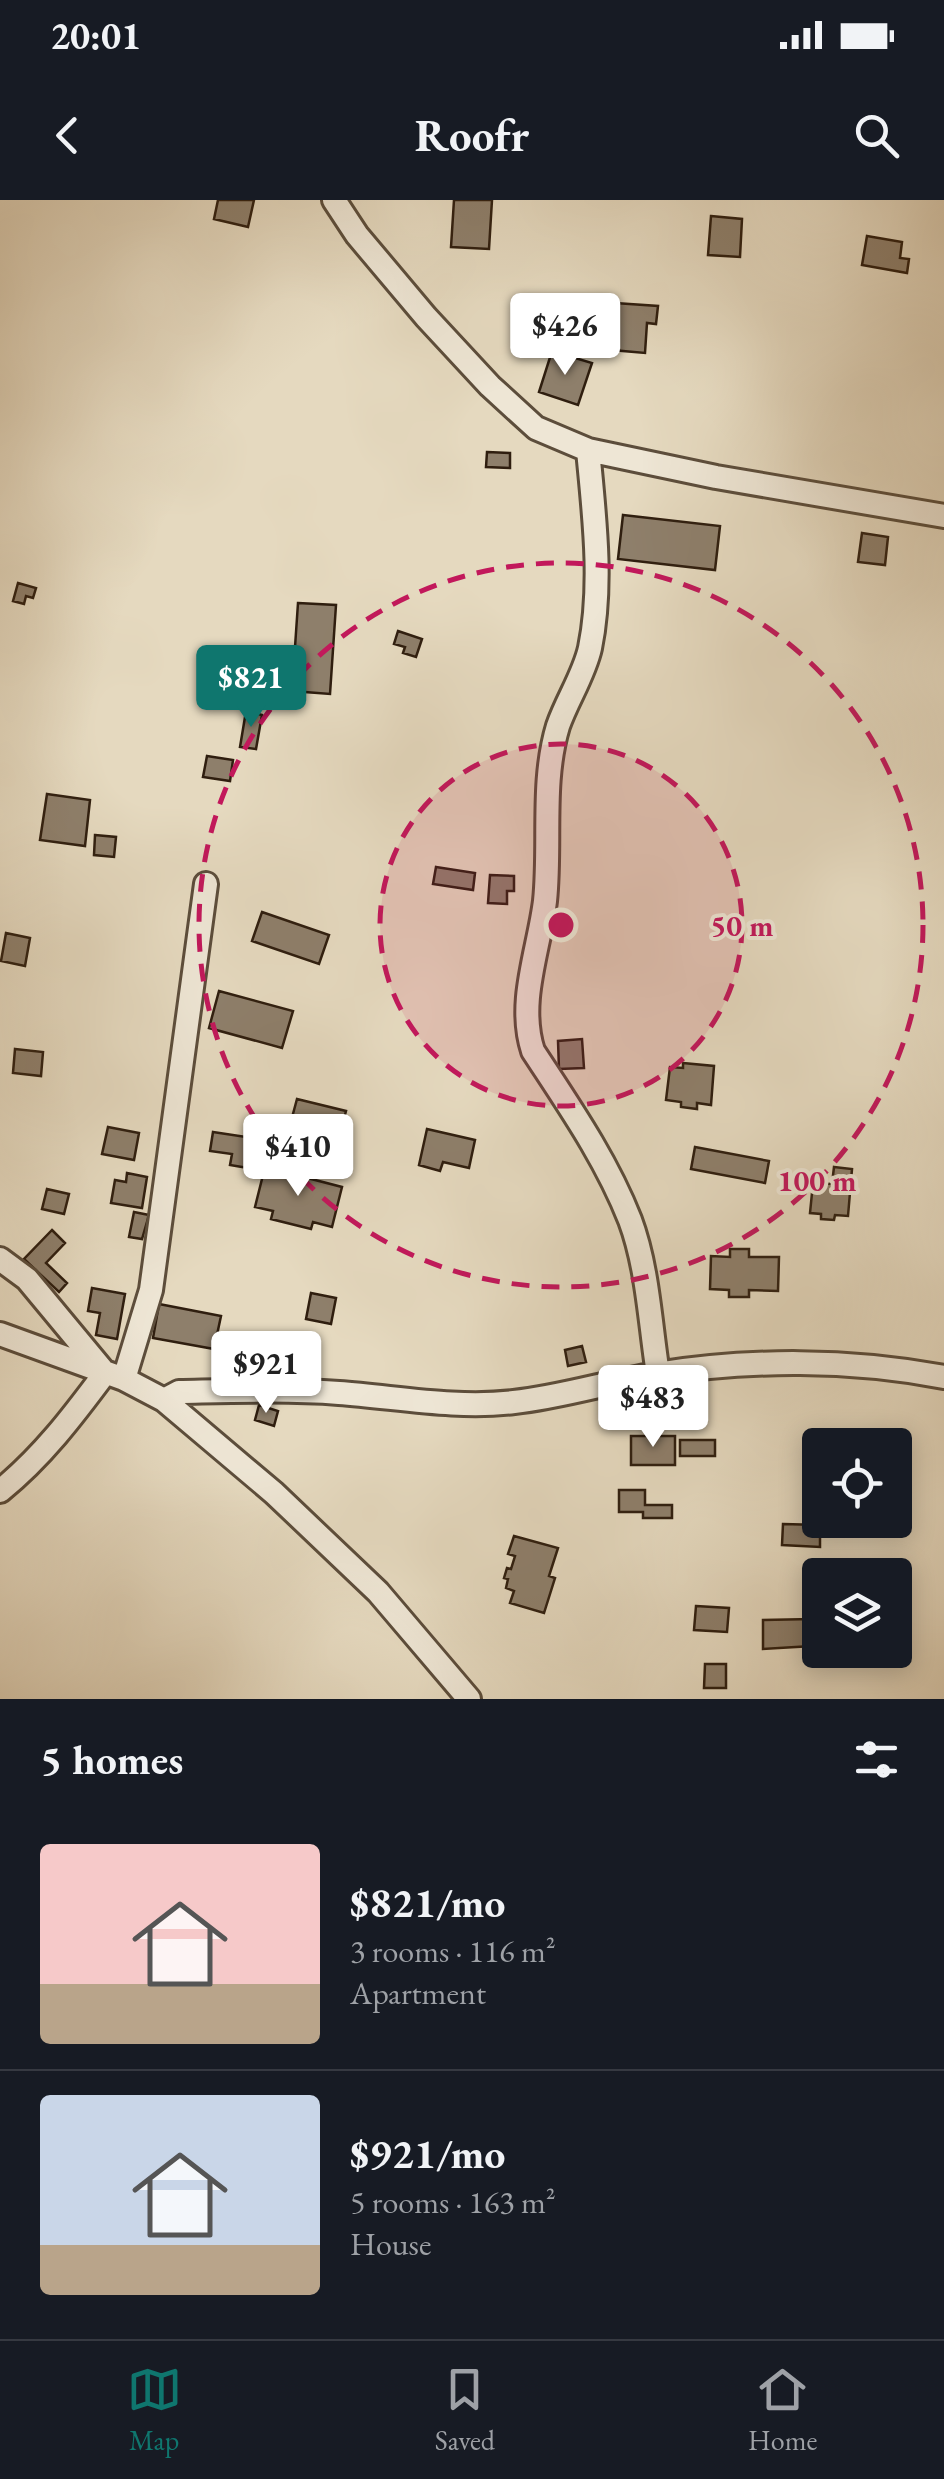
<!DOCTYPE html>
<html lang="en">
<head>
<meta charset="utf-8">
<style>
  body { margin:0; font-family:"EB Garamond",serif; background:#242831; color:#f1f3f6; height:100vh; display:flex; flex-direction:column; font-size:38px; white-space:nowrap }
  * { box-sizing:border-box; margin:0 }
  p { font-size:32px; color:#9ea1a6 }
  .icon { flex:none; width:55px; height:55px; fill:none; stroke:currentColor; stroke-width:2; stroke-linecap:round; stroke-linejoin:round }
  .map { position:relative; height:1499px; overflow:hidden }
  .details { display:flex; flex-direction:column; background:#171b24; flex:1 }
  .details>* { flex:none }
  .tools { position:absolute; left:802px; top:1228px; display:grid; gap:20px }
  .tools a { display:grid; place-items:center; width:110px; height:110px; border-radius:10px; background:#171b24; box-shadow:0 5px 25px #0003; font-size:50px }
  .price { position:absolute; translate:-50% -85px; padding:0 22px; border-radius:10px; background:#fff; color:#222; font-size:32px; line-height:65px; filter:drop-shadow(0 2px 5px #0008) }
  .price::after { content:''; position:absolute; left:50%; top:60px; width:30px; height:22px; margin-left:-15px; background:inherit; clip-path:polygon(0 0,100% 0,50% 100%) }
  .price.active { background:#0f766e; color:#fff }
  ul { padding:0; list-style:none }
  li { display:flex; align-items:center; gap:30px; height:250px; padding:0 40px }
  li+li { border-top:2px solid #363941 }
  li span { display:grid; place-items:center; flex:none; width:280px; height:200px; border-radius:10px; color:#555 }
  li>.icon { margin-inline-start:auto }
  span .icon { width:120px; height:120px; fill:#fffc; stroke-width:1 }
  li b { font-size:42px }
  h2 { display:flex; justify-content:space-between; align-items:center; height:120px; padding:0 40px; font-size:42px }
  .status { display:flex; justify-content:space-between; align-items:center; height:70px; padding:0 50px; background:#171b24; direction:ltr }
  .status svg { height:28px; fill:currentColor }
  header { display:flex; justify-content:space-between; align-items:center; height:130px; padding:0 40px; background:#171b24; font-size:45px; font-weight:700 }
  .tab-bar { display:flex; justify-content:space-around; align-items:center; height:140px; border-top:2px solid #363941; background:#171b24; font-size:28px; color:#9ea1a6 }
  .tab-bar a { display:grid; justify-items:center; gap:5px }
  .tab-bar .active { color:#0f766e }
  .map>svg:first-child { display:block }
  .building { fill:#8e7f6b; stroke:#2f1e0f; stroke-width:2.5 }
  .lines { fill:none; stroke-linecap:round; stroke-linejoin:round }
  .minor-casing { stroke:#5c4d3b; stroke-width:28 }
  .minor { stroke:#eee6d5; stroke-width:22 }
  .ring { fill:none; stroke:#c2185b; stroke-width:5; stroke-dasharray:18 12 }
  .centre { fill:#c2185b; stroke:#eee6d5; stroke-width:5 }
  .ring-label { font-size:30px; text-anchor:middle; font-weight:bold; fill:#c2185b; stroke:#eee6d5; stroke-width:8; stroke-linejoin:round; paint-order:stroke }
</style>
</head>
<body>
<div class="status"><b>20:01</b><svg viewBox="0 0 49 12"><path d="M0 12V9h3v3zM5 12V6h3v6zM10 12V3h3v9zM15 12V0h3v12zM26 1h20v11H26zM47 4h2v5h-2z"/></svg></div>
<header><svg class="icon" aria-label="back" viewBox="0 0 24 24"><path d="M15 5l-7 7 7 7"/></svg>Roofr<svg class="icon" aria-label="search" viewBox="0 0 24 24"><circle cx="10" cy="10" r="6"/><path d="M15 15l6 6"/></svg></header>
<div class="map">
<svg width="944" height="1499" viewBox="0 0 944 1499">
  <rect width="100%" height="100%" fill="#e5d9bf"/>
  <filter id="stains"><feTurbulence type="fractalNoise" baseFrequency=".002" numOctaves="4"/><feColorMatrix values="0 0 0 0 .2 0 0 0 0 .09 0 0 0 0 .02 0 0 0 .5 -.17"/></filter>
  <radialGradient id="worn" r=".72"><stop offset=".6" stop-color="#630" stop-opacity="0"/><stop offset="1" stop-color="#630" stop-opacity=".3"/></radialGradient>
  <path class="building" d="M218 0H254L248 27 214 19Z
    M454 0H492L489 49 451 47Z
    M711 16 742 19 740 57 708 55Z
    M867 36 902 42 900 58 909 59 907 73 862 65Z
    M558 103 583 105 581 137 556 135Z
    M615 103 658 106 656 124 647 123 645 153 612 150Z
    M552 151 592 163 578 205 539 192Z
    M487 252 510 253V268L486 267Z
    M623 315 720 326 715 370 618 359Z
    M862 333 888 337 885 365 858 362Z
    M18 383 36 388 33 398 26 396 24 404 13 401Z
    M298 403 336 405 330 494 292 491Z
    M398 431 422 439 416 457 403 453 405 447 394 444Z
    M246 511 262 515 256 549 240 547Z
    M207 556 233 560 230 581 203 577Z
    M47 594 90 600 85 646 40 640Z
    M95 635 116 637 114 657 94 655Z
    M436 667 475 673 473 690 433 684Z
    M490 675 514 676V691H507V704L488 703Z
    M262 712 329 735 319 764 252 741Z
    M6 733 30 738 25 766 1 761Z
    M219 791 293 811 282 848 209 828Z
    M582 839 584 868 559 869 558 841Z
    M15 849 43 852 41 876 13 873Z
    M683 863 714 866 711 905 697 903V909L681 907V902L666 900 670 867 683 868Z
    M297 899 346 911 336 949 314 943 317 932 290 925Z
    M108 927 139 933 134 960 102 954Z
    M427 929 475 940 469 968 443 962 440 971 419 965Z
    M213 932 259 939 254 969 230 965 232 954 210 951Z
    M695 947 769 961 765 983 691 969Z
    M265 967 342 987 332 1027 313 1022 311 1029 271 1019 273 1011 255 1007Z
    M834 967 852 969 848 1016 835 1015 834 1020 821 1019V1014L810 1013 813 983 832 984Z
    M127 973 147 977 142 1008 111 1003 115 980 126 982Z
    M47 989 69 994 64 1014 42 1009Z
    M134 1012 149 1015 142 1039 129 1037Z
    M52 1030 65 1043 46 1063 67 1083 59 1092 24 1059Z
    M730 1049H749V1057H779L778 1091 749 1090V1097H729V1090L710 1089 711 1056 730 1057Z
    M92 1088 125 1094 117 1139 96 1135 100 1113 88 1111Z
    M311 1093 336 1098 331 1124 306 1119Z
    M159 1104 221 1116 214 1149 153 1138Z
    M278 1141 280 1169 259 1170 258 1142Z
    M582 1146 586 1162 568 1166 565 1150Z
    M259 1205 278 1211 274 1226 255 1220Z
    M631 1236H675V1265H631Z
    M680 1240H715V1256H680Z
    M619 1290H645V1305H672V1318H643V1312H619Z
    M783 1324 820 1325V1347L782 1345Z
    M514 1336 558 1348 549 1376 555 1378 544 1413 510 1403 514 1391 506 1388 508 1379 504 1378 507 1368 511 1369 515 1356 508 1354Z
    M696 1406 729 1408 727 1432 694 1430Z
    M812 1419V1446L763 1449V1420Z
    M705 1464H726V1488H704Z"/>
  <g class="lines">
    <g class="minor-casing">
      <path id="minor" d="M334 0 357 35 426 117 490 186 536 228 588 250 716 277 944 316
        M588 250C594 314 603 384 590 448 584 475 567 500 558 526 541 582 551 643 545 701 539 750 517 802 533 851 569 906 606 959 630 1020 648 1068 650 1124 658 1174
        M0 1059 27 1079 105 1173C73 1216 42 1257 0 1291
        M0 1134 124 1179 164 1200 274 1293 378 1392 469 1499
        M124 1179 151 1090 206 684
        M164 1200 179 1192C232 1191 285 1189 339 1193 396 1197 456 1209 514 1202 561 1197 608 1182 656 1174 750 1159 850 1159 944 1177"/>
    </g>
    <use href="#minor" class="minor"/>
  </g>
  <circle cx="561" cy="725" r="181" fill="#c2185b" fill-opacity=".12"/>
  <g class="ring">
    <circle cx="561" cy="725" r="181"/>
    <circle cx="561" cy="725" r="362"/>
  </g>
  <circle cx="561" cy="725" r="15" class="centre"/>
  <g class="ring-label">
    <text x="742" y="736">50 m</text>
    <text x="817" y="991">100 m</text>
  </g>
  <rect width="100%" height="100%" filter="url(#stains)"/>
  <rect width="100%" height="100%" fill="url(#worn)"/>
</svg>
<div class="tools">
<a><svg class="icon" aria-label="locate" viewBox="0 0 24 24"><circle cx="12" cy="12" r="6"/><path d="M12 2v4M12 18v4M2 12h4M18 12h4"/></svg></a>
<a><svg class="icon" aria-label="layers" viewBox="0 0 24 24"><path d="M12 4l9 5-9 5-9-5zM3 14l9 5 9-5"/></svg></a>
</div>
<b class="price" style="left:565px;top:178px">$426</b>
<b class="price active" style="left:251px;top:530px">$821</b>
<b class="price" style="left:298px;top:999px">$410</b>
<b class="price" style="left:266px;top:1216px">$921</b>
<b class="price" style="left:653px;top:1250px">$483</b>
</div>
<section class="details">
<h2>5 homes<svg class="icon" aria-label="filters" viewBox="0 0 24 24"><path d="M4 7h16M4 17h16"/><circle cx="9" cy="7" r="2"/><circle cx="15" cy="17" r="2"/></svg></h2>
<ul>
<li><span style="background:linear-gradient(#f6c9c9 70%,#b9a48a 0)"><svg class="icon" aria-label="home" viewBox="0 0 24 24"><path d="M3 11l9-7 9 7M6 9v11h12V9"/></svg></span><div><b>$821/mo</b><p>3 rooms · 116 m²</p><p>Apartment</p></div></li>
<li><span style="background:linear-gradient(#c9d6e8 75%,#b9a48a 0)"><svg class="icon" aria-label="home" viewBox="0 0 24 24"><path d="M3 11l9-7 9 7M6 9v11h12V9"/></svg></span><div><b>$921/mo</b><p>5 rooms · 163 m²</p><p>House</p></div></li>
</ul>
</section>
<nav class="tab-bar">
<a class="active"><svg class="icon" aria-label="map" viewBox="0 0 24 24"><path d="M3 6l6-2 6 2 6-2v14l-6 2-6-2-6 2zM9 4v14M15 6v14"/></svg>Map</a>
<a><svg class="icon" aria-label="saved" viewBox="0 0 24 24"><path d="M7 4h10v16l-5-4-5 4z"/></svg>Saved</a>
<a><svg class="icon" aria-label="home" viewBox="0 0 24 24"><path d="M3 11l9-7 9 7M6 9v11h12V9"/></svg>Home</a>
</nav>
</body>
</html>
